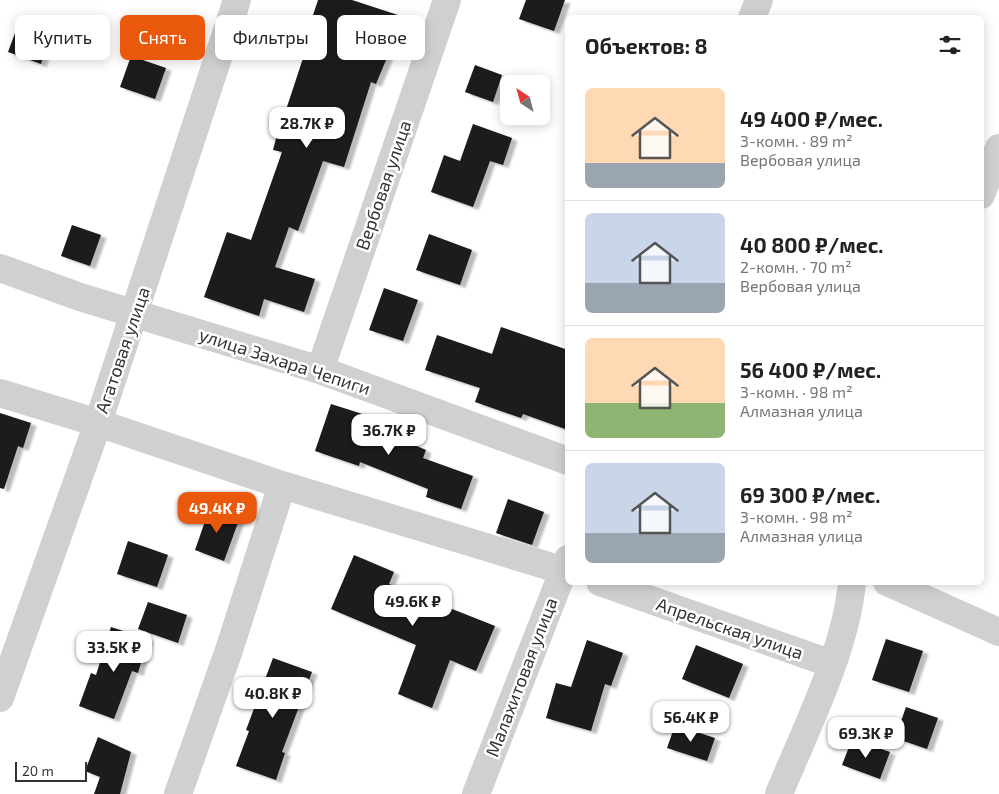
<!DOCTYPE html>
<html lang="ru">
<head>
<meta charset="utf-8">
<style>
  body { margin:0; font-family:"Exo 2",sans-serif; background:#f6f6f6; color:#222; height:100vh; display:flex; flex-direction:column; font-size:19px; white-space:nowrap }
  * { box-sizing:border-box; margin:0 }
  p { font-size:16px; color:#767676 }
  .icon { flex:none; width:28px; height:28px; fill:none; stroke:currentColor; stroke-width:2; stroke-linecap:round; stroke-linejoin:round }
  .map { position:relative; flex:1; overflow:hidden }
  .side { position:absolute; left:565px; top:15px; width:419px; height:570px; display:flex; flex-direction:column; background:#fff; border-radius:8px; box-shadow:0 2px 12px #0003 }
  .side>* { flex:none }
  .hud { position:absolute; left:15px; top:15px; width:475px; height:45px; display:flex; gap:10px }
  .needle { width:32px; rotate:324deg }
  .tools { position:absolute; left:500px; top:75px; display:grid; gap:10px }
  .tools a { display:grid; place-items:center; width:50px; height:50px; border-radius:8px; background:#fff; box-shadow:0 2px 12px #0003; font-size:25px }
  .scale { position:absolute; left:15px; bottom:12px; width:72px; box-sizing:border-box; padding-left:5px; border:2px solid #333; border-top:0; font-size:14px; line-height:18px; white-space:nowrap; color:#333; -webkit-text-stroke:4px #fff; paint-order:stroke }
  .price { position:absolute; translate:-50% -42px; padding:0 11px; border-radius:10px; background:#fff; color:#222; font-size:16px; line-height:32px; filter:drop-shadow(0 1px 2px #0008) }
  .price::after { content:''; position:absolute; left:50%; top:30px; width:15px; height:11px; margin-left:-8px; background:inherit; clip-path:polygon(0 0,100% 0,50% 100%) }
  .price.current { background:#ea580c; color:#fff }
  ul { padding:0; list-style:none }
  li { display:flex; align-items:center; gap:15px; height:125px; padding:0 20px }
  li+li { border-top:1px solid #e0e0e0 }
  li span { display:grid; place-items:center; flex:none; width:140px; height:100px; border-radius:8px; color:#555 }
  li>.icon { margin-inline-start:auto }
  span .icon { width:60px; height:60px; fill:#fffc; stroke-width:1 }
  li b { font-size:21px }
  h2 { display:flex; justify-content:space-between; align-items:center; height:60px; padding:0 20px; font-size:21px }
  .tag { padding:0 18px; border-radius:8px; background:#fff; box-shadow:0 2px 12px #0003; font-size:18px; line-height:45px }
  .tag.current { background:#ea580c; color:#fff }
  .map>svg:first-child { display:block }
  .building { fill:#1a1a1a; filter:url(#shadow) }
  .lines { fill:none; stroke-linecap:round; stroke-linejoin:round }
  .minor { stroke:#d0d0d0; stroke-width:28 }
  .labels { text-anchor:middle; dominant-baseline:central; stroke-width:5; stroke-linejoin:round; paint-order:stroke }
  .street-label { font-size:18px; fill:#333; stroke:#fff }
</style>
</head>
<body>
<div class="map">
<svg width="999" height="794" viewBox="0 0 999 794">
  <defs>
    <filter id="shadow"><feDropShadow dx="5.5" dy="3" stdDeviation="1" flood-color="#0004"/></filter>
  </defs>
  <rect width="100%" height="100%" fill="#fff"/>
  <path class="building" d="M318 0H352L404 17 376 84 371 82 344 167 323 161 298 231 289 227 275 267 315 279 304 312 264 299 259 316 204 297 227 232 251 240 282 152 273 150 282 115 284 116 307 46 303 45Z
    M526 0H565L554 31 519 19Z
    M18 25 50 37 41 64 8 52Z
    M131 56 166 68 155 99 120 87Z
    M475 65 502 75 493 102 465 92Z
    M473 124 512 138 503 165 490 161 473 207 431 192 444 155 460 161Z
    M72 225 101 235 90 266 61 256Z
    M429 234 472 250 460 285 416 270Z
    M384 288 418 300 403 341 369 330Z
    M501 327 568 350V430L523 414 521 418 475 402 480 388 425 370 437 335 492 354Z
    M331 404 375 418 372 427 426 450 423 458 473 476 461 509 426 497 428 489 360 462 359 466 315 451Z
    M0 413 31 423 23 448 18 446 4 489 0 488Z
    M508 499 544 512 532 545 496 533Z
    M210 507 240 517 224 561 195 550Z
    M128 541 168 555 157 587 117 574Z
    M354 555 394 572 389 584 495 626 476 671 450 660 432 708 398 694 416 645 331 609Z
    M148 602 187 615 178 643 138 629Z
    M111 627 148 639 138 673 132 671 114 719 79 706 91 673 96 675Z
    M886 639 923 651 909 692 872 680Z
    M587 640 623 653 611 686 605 684 591 731 546 718 556 683 571 687Z
    M696 645 743 664 729 698 682 679Z
    M273 658 312 672 282 752 285 753 276 780 236 766 249 731 246 730Z
    M906 707 938 718 927 749 895 738Z
    M675 725 715 738 707 761 667 748Z
    M98 737 131 752 120 794H94L100 777 85 771Z
    M852 739 890 752 880 779 842 765Z"/>
  <g class="lines">
    <path class="minor" d="M752 18 759 0
      M981 195 999 148
      M0 268 80 297 320 370 568 461
      M320 370 447 0
      M0 393 98 423 282 485 568 572
      M600 582 832 664
      M887 582 999 632
      M0 698 98 423 237 0
      M178 794 229 650 282 485
      M476 794 568 559
      M779 794C805 730 846 651 852 582"/>
  </g>
  <g class="labels">
    <g class="street-label">
      <text transform="translate(383 185) rotate(-71)">Вербовая улица</text>
      <text transform="translate(122 350) rotate(-71)">Агатовая улица</text>
      <text transform="translate(285 361) rotate(18)">улица Захара Чепиги</text>
      <text transform="translate(730 628) rotate(19)">Апрельская улица</text>
      <text transform="translate(521 677) rotate(-69)">Малахитовая улица</text>
    </g>
  </g>
</svg>
<div class="tools">
<a><svg class="needle" viewBox="-14 -14 28 28"><path d="M0-13l5 13h-10z" fill="#e53935"/><path d="M0 13l5-13h-10z" fill="#767676"/></svg></a>
</div>
<div class="scale">20 m</div>
<b class="price" style="left:307px;top:149px">28.7K ₽</b>
<b class="price" style="left:389px;top:456px">36.7K ₽</b>
<b class="price current" style="left:217px;top:534px">49.4K ₽</b>
<b class="price" style="left:413px;top:627px">49.6K ₽</b>
<b class="price" style="left:114px;top:673px">33.5K ₽</b>
<b class="price" style="left:273px;top:719px">40.8K ₽</b>
<b class="price" style="left:691px;top:743px">56.4K ₽</b>
<b class="price" style="left:866px;top:759px">69.3K ₽</b>
<div class="hud">
<a class="tag">Купить</a>
<a class="tag current">Снять</a>
<a class="tag">Фильтры</a>
<a class="tag">Новое</a>
</div>
<section class="side">
<h2>Объектов: 8<svg class="icon" aria-label="filters" viewBox="0 0 24 24"><path d="M4 7h16M4 17h16"/><circle cx="9" cy="7" r="2"/><circle cx="15" cy="17" r="2"/></svg></h2>
<ul>
<li><span style="background:linear-gradient(#ffd9b3 75%,#9aa5b1 0)"><svg class="icon" aria-label="home" viewBox="0 0 24 24"><path d="M3 11l9-7 9 7M6 9v11h12V9"/></svg></span><div><b>49 400 ₽/мес.</b><p>3-комн. · 89 m²</p><p>Вербовая улица</p></div></li>
<li><span style="background:linear-gradient(#c9d6e8 70%,#9aa5b1 0)"><svg class="icon" aria-label="home" viewBox="0 0 24 24"><path d="M3 11l9-7 9 7M6 9v11h12V9"/></svg></span><div><b>40 800 ₽/мес.</b><p>2-комн. · 70 m²</p><p>Вербовая улица</p></div></li>
<li><span style="background:linear-gradient(#ffd9b3 65%,#8fb573 0)"><svg class="icon" aria-label="home" viewBox="0 0 24 24"><path d="M3 11l9-7 9 7M6 9v11h12V9"/></svg></span><div><b>56 400 ₽/мес.</b><p>3-комн. · 98 m²</p><p>Алмазная улица</p></div></li>
<li><span style="background:linear-gradient(#c9d6e8 70%,#9aa5b1 0)"><svg class="icon" aria-label="home" viewBox="0 0 24 24"><path d="M3 11l9-7 9 7M6 9v11h12V9"/></svg></span><div><b>69 300 ₽/мес.</b><p>3-комн. · 98 m²</p><p>Алмазная улица</p></div></li>
</ul>
</section>
</div>
</body>
</html>
